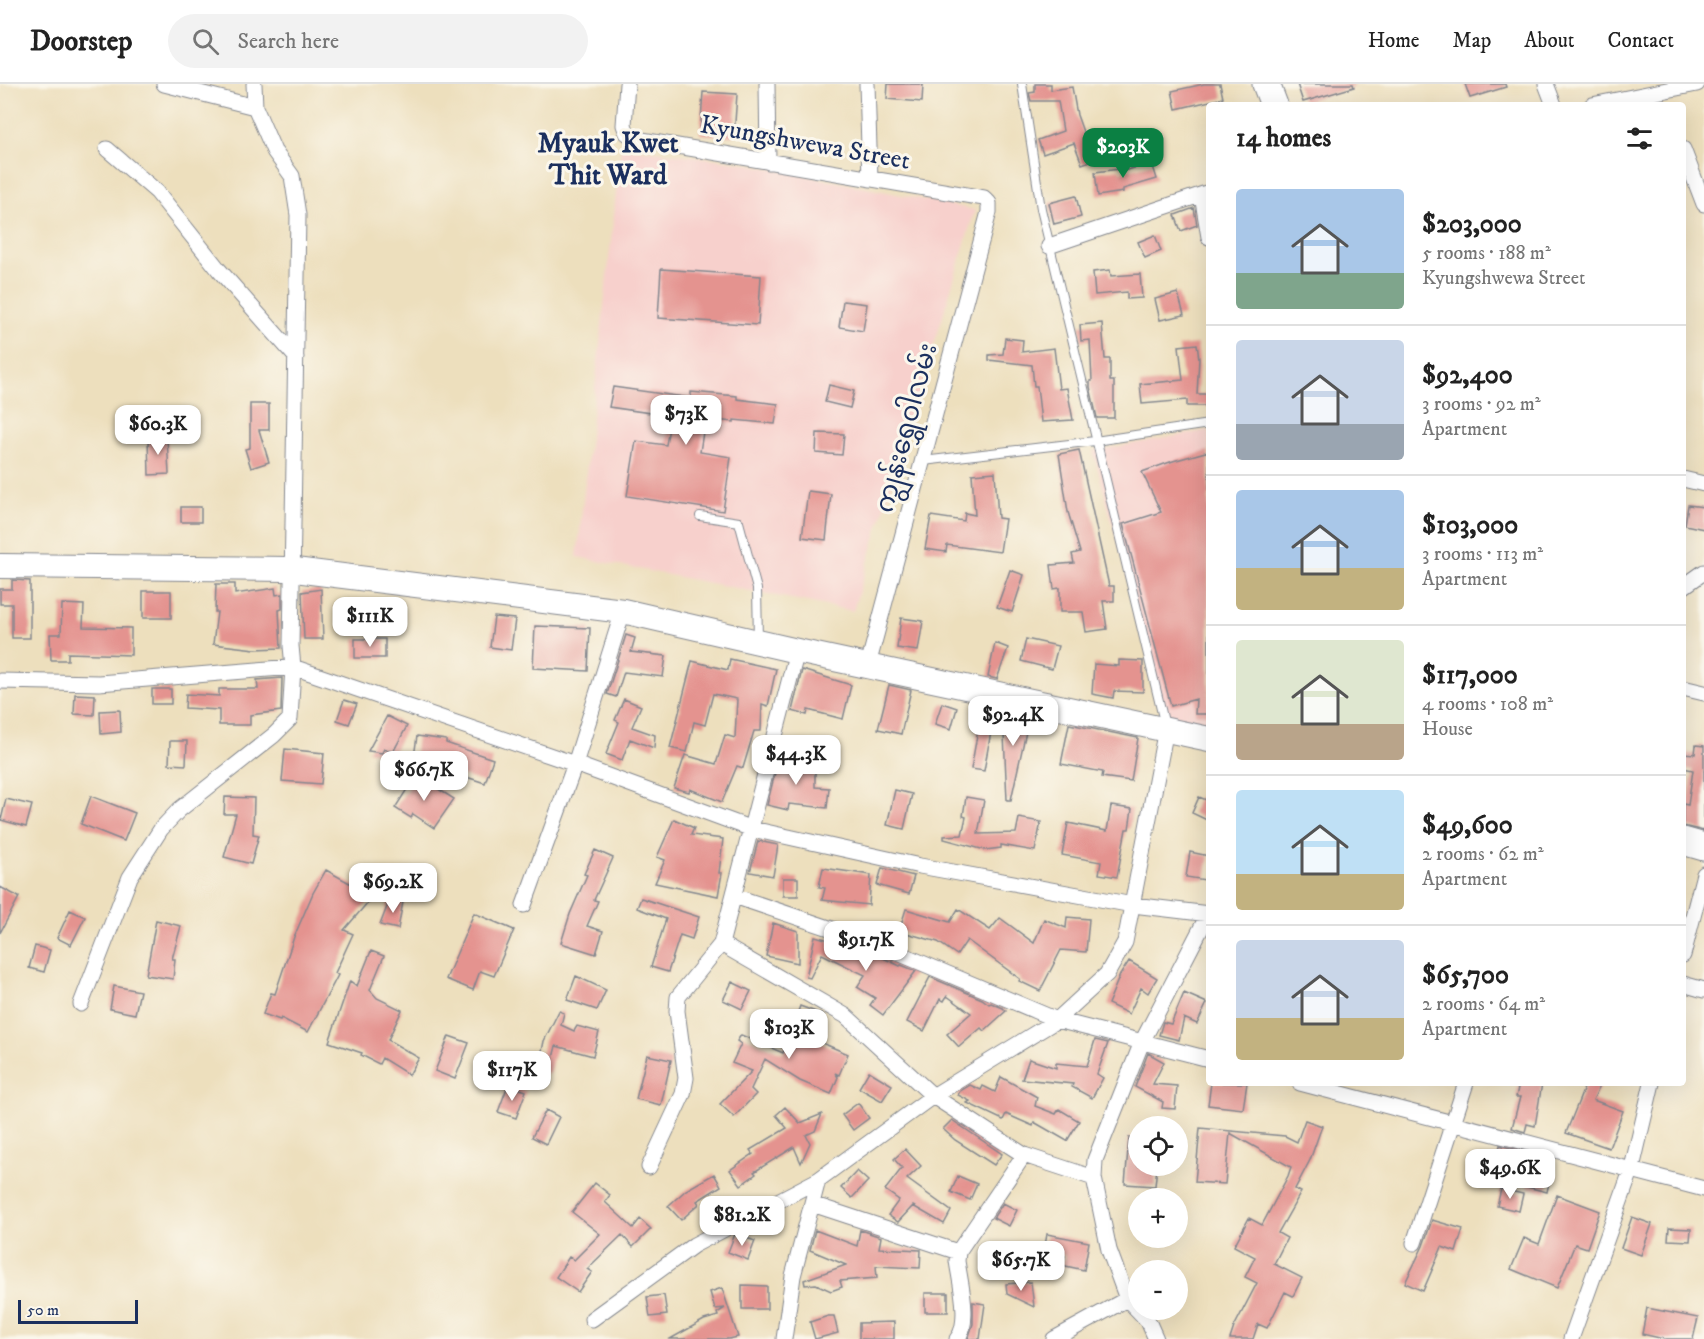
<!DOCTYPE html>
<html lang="en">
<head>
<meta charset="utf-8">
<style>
  body { margin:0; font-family:"IM FELL DW Pica","Noto Sans Myanmar",serif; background:#f2f2f2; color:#222; height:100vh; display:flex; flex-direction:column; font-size:22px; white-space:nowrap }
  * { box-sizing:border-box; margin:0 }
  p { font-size:20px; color:#767676 }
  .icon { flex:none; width:33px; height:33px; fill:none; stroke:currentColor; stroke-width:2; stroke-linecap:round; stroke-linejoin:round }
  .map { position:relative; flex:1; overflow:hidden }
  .details { position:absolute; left:1206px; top:18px; width:480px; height:984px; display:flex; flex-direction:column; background:#fff; border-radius:6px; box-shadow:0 6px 24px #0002 }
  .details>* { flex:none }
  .fabs { position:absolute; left:1128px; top:1032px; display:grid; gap:12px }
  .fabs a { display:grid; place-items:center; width:60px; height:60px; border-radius:50%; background:#fff; box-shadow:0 6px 24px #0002; font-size:30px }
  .scale { position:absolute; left:18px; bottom:15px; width:120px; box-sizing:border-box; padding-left:6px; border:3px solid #1b2f5e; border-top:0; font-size:16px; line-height:21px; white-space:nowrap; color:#1b2f5e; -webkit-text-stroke:4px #fbf7ec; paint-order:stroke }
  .price { position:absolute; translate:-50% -51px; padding:0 14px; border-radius:12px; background:#fff; color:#222; font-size:20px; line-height:39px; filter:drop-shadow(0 2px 3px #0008) }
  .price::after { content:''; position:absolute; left:50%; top:36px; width:18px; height:14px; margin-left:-9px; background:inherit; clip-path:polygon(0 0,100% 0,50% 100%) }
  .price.on { background:#0b8043; color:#fff }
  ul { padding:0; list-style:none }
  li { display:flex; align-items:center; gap:18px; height:150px; padding:0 30px }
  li+li { border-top:2px solid #e0e0e0 }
  li span { display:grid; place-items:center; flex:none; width:168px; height:120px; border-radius:6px; color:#555 }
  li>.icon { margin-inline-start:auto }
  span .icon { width:72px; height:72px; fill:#fffc; stroke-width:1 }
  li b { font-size:26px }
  h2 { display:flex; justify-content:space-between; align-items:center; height:72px; padding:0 30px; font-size:26px }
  header { display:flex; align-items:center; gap:36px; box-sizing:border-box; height:84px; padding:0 30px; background:#fff; border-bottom:2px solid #e0e0e0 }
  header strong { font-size:28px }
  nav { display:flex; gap:33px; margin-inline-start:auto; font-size:21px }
  .search { width:420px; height:54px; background:#f2f2f2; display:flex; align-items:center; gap:15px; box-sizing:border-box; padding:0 21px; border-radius:33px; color:#767676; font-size:22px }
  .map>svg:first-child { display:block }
  .built { fill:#f7d0cc }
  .building { fill:#e4938f }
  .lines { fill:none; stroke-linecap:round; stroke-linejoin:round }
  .lane-casing { stroke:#84878e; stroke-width:10 }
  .street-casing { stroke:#84878e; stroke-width:17 }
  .primary-casing { stroke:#84878e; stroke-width:26 }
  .highway-casing { stroke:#84878e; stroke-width:29 }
  .lane { stroke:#fff; stroke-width:8 }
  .street { stroke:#fff; stroke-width:15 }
  .primary { stroke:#fff; stroke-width:24 }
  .highway { stroke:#fff; stroke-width:27 }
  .labels { text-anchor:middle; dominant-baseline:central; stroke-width:6; stroke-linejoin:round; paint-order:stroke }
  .street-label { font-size:26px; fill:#1b2f5e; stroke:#fbf7ec }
  .quarter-label { font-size:28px; font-weight:bold; fill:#1b2f5e; stroke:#fbf7ec }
</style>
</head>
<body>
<header>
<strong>Doorstep</strong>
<div class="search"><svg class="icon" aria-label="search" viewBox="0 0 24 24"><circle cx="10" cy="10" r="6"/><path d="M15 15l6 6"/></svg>Search here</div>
<nav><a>Home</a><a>Map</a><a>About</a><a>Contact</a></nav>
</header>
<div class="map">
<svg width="1704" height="1255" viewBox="0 0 1704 1255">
  <rect width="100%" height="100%" fill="#fbf7ec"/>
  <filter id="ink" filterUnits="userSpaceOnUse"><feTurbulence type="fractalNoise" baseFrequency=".0167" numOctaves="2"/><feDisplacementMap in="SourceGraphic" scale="12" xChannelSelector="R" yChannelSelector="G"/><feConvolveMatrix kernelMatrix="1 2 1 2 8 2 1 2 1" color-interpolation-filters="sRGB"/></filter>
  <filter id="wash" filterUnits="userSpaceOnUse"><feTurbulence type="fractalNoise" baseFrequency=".008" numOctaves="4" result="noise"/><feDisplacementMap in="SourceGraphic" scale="24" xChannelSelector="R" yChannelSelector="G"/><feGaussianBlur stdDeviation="1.35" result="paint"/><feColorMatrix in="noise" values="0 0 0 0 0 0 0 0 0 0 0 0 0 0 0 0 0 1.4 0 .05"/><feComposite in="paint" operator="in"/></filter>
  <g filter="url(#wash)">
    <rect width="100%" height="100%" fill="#eddfbd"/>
    <path class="built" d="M621 63 739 78 975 126 853 527 577 473Z
      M1209 346V641L1164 630 1093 367Z"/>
    <g id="blocks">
      <path class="building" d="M888 0H923L922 18 887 15Z
        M1035 0H1051V6L1072 3 1077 31 1093 76 1082 80 1074 59 1043 70 1038 56 1063 47 1058 17H1031L1029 9 1035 8Z
        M1204 0H1220L1223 14 1176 25 1172 7Z
        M1297 0H1353L1354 3 1303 18Z
        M1465 0H1505L1506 3 1470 14Z
        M703 8 737 10 734 52 700 50Z
        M1152 79 1157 95 1123 105V108L1098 112 1095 88 1120 85V88Z
        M1076 112 1081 133 1054 140 1049 119Z
        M1194 124 1197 141 1181 147 1175 131Z
        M1155 151 1161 167 1145 174 1138 158Z
        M661 185 761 192 758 241 658 234Z
        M1110 186 1111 192 1140 190 1142 214 1127 215V208L1095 211 1093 188Z
        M1178 209 1184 231 1160 236 1155 215Z
        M843 217 867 220 863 247 839 243Z
        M1102 239 1105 275H1110V297H1114V334H1097L1090 303V297H1092L1090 256 1081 257 1080 241Z
        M1005 254 1023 256 1022 268 1054 264 1059 305 1067 304 1073 336 1041 338 1037 302H1034L1032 281 989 276V271L1003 270Z
        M1197 260 1199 275 1197 310H1209V322H1187V316L1142 320 1140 300 1183 296 1179 262Z
        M829 301 854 307 850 324 825 318Z
        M613 303 691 314V308L737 312V315L778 320 775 340 734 336V338L705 335 700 368 731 373 723 427 627 412 636 357 666 361 671 332 609 323Z
        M250 320H269V346H259L269 378 251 384 245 365 250 364Z
        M817 349 844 350 842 371 816 369Z
        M148 354H167L169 390 149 391Z
        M1079 366 1109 502H1114V517H1103L1107 545 1086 548 1083 528H1060V504L1054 505 1051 481 1074 479 1072 470 1080 468 1068 428 1059 370Z
        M1209 367V630H1195L1196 615 1171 622 1123 440 1161 428 1142 388 1173 377Z
        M995 388 998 434 1005 435 1000 468 947 461 946 468 925 465 931 432 964 437 965 429 975 431 972 390Z
        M808 407 831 410 826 456 802 453Z
        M1688 421 1704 423V445L1685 441Z
        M181 423H201V438H181Z
        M1010 486 1024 491 1012 528 997 523Z
        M12 496 30 497V554H12V520H0V505H12Z
        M216 500H235V510L275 504 276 511 282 510V525L279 526 281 564 255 565 213 560 217 528H215Z
        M321 505 323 555H304L302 508Z
        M143 507H171V534H143Z
        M62 520 84 521 83 543 131 544V571L68 569V576H51L50 550H61Z
        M494 533 515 535 511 566 490 563Z
        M901 534 923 537 918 567 897 564Z
        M535 542 590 544 588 587 533 584Z
        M626 551 635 554 631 568 666 572 663 593 624 588 616 613 607 610Z
        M355 555H385V574H355Z
        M1026 555 1058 562 1052 585 1021 577Z
        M995 559 1008 564 997 595 988 593Z
        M730 575 776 585 768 622 762 620 761 647H754L743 684 737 682 722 718 690 705 689 708 674 704 685 671 716 680 725 651 735 654 737 615 713 610 705 641 694 638 687 668 670 664 692 577 728 586Z
        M1119 576 1143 577V608L1114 607 1113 614 1092 610 1094 580 1119 582Z
        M802 586 851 601 843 635 808 626 807 631 792 627Z
        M282 594 281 627 250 631V641H219V626L185 624 186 610 219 612V605H258L257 596Z
        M889 601 911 606 901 650 878 645Z
        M152 605H171V620H152Z
        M75 610 95 611 94 631 74 630Z
        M624 615 641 622 632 643 655 651 654 664 630 655 622 676 606 670 619 638 615 636Z
        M344 616 357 620 349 640 337 636Z
        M942 619 957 624 951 645 935 640Z
        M982 623 995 625 984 687 971 685Z
        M120 626 121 648 101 650 100 627Z
        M1003 629 1029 634 1011 716H1007Z
        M387 632 407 642 393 668 384 665 382 669 368 667Z
        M1069 640 1138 654 1131 697 1102 693 1103 688 1061 680Z
        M417 652 446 656V659L493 675 485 699 454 689 458 678 414 673Z
        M170 657H187L186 681 169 680Z
        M1696 661 1704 662V747L1683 742V720L1688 721 1693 686 1683 684V669L1695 670Z
        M285 665 324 669 321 700 282 697Z
        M780 669 798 673 795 686H815V703L829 704 827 724 789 720 788 726 767 721Z
        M416 691 454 715 434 744 413 730 411 734 395 724Z
        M895 706 912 710 904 745 887 741Z
        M91 712 135 729 124 757 81 740Z
        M225 713 254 714 253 750 259 751 251 780 224 773 236 730H224Z
        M966 713 984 716 978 750 1016 749 1019 734 1041 738 1035 767 1001 761V764L985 766 944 755V752L962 751 966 733 963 732Z
        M1199 713 1209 717V737L1192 729Z
        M6 715 32 721 26 743 1 736Z
        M1111 722 1132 725 1129 745H1126L1117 793 1099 790 1101 778 1062 771 1068 739 1107 747Z
        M674 735 694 744 691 751 723 755 719 789H722L718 812 655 799 665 776 657 773Z
        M758 757 778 761 773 792 750 788Z
        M595 766 613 774 594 816 598 817 587 842 603 847 596 870 561 859 570 830 587 791 584 790Z
        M1190 768 1209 772 1205 796 1186 793Z
        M823 784 871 791 869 821 822 816 825 804 819 803Z
        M882 784 914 792 909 810 877 801Z
        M326 786 355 802 358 799 371 810 368 818 344 846 353 850 335 889 338 891 308 948 281 934 280 936 263 930 271 909 275 910 294 853 313 809Z
        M783 794H798V812H783Z
        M0 803 19 813 0 849Z
        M641 814 699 833 692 855 680 851 668 888 651 883 666 835 637 824Z
        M390 815 403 818 398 845 380 841Z
        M906 825 950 838 958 825 990 846 1000 834 1034 859 1044 835 1066 844 1067 833 1089 835 1086 868 1061 866 1040 907 1019 897 1020 895 967 856 957 871 938 858 899 847Z
        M70 826 85 833 71 861 57 854Z
        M474 829 514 846 494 892 480 887 473 906 446 895Z
        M156 836 181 842 172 875H175L173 895 146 891Z
        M773 839 798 847V879L766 872Z
        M815 852 836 858 872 875 875 870 900 882 901 881 916 887 883 931 870 921 875 914 857 903 865 891 822 870 810 894 806 893Z
        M35 862 50 866 44 888 29 884Z
        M371 867 384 872 370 906 377 914 402 926 388 956 419 974 409 991 382 974 379 980 361 971 362 969 329 958 350 897 357 902Z
        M1129 877 1157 894 1148 909 1141 904 1129 930 1108 920 1120 891Z
        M576 892 606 906 597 926 567 916Z
        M930 893 982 915 989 920 991 919 1003 924 1006 927 984 947 981 944 959 963 947 950 971 929 947 912 944 917 940 915 924 947 907 938Z
        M732 898 751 907 742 925 723 916Z
        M114 902 140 907 135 930 110 925Z
        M1184 909 1207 919 1197 940 1184 934 1179 956 1159 951 1163 938 1171 940Z
        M800 922 824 931 815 956 848 970 839 991 835 989 838 993 831 1010 800 997 765 975 751 1005 756 1010 734 1033 720 1020 752 987 732 979 741 960 737 957 741 951 783 969Z
        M559 927 564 929 561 941 574 947 577 942 599 948 593 972 556 962 549 990 538 987 544 957Z
        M449 952 469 959 455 995 435 987Z
        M1095 956 1108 959 1097 990 1103 994 1092 1014 1072 1003 1073 1000 1022 995 1029 975 1056 984V979L1087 982Z
        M1148 969 1164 978 1153 1000 1177 1002 1175 1025 1162 1024 1163 1018 1135 1003Z
        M647 971 671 976 661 1021 636 1015Z
        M869 987 892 1001 882 1017 859 1004Z
        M1001 993 1037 1013 1035 1022 1056 1030 1059 1025 1079 1037 1067 1057 1034 1038 1033 1042 1006 1030 1003 1036 967 1019 970 1017 958 1011 960 1007 970 1001 981 1006 983 1002 995 1008Z
        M1211 999H1247L1243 1025 1208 1021Z
        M1519 999H1542L1535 1042 1527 1040 1525 1048 1512 1044 1520 1013H1516Z
        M1586 999H1601L1593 1016 1623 1027 1609 1064 1566 1049Z
        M508 1001 526 1007 516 1034 498 1028Z
        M858 1019 869 1034 853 1046 842 1031Z
        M785 1023 800 1039 822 1030 815 1047 806 1051 810 1059 801 1079 794 1063 754 1088 756 1090 741 1101 730 1086 753 1070 750 1066 787 1044 776 1031Z
        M546 1026 559 1033 546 1060 532 1053Z
        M952 1036 1002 1070 994 1081 955 1056 943 1045Z
        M1305 1036 1322 1042 1310 1076 1295 1105 1301 1108 1278 1149 1287 1154 1274 1180 1302 1194 1293 1212 1285 1208 1267 1244 1258 1240 1253 1255H1230L1234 1243 1257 1199 1245 1193 1255 1173 1234 1162 1249 1134 1262 1141 1288 1092 1291 1083 1230 1049 1225 1100 1195 1098 1200 1044 1285 1052 1297 1058Z
        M1129 1054H1138V1082H1157L1155 1102 1125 1100Z
        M1500 1061 1521 1067 1519 1080 1497 1076Z
        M905 1065 921 1082 907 1095 951 1127 944 1140 913 1122 898 1138 888 1131 899 1116 885 1106 902 1084 894 1075Z
        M1531 1084 1551 1089 1547 1108 1527 1103Z
        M857 1087 868 1097 852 1114 841 1104Z
        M714 1090 721 1102 697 1117 699 1120 681 1136 668 1122 686 1106Z
        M958 1092 977 1100 970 1116 951 1108Z
        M595 1099 610 1111 605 1118 633 1144 640 1135 651 1145 633 1163 622 1151 587 1185 592 1188 578 1208 556 1193 569 1173 574 1176 600 1150 572 1128Z
        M1501 1105 1523 1110 1519 1127 1497 1122Z
        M1557 1111 1600 1127 1587 1164 1575 1160 1557 1204 1511 1185 1524 1154 1539 1160Z
        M1003 1119 1017 1126 1009 1142 993 1134Z
        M1632 1133 1652 1140 1641 1171 1621 1164Z
        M1432 1136 1463 1145 1456 1168 1442 1163 1423 1207 1405 1199 1423 1162Z
        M1669 1144 1691 1145 1690 1157 1668 1156Z
        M815 1146 857 1162 860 1146 881 1153 879 1164 921 1166 920 1184 876 1182 877 1194 840 1197 842 1203 831 1207 816 1200 805 1201 804 1196 846 1181 810 1166Z
        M735 1150 755 1157 748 1176 728 1168Z
        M1047 1150 1089 1158 1084 1186 1061 1181 1065 1172 1045 1162Z
        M1031 1198 1034 1223 1007 1210 1006 1200Z
        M742 1201 767 1202V1225H742Z
        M722 1204 738 1253 729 1255H670L704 1236 718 1232 717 1229 725 1224 715 1225 710 1208Z
        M925 1209H948V1228H925Z
        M664 1211 667 1231 650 1233 647 1213Z
        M973 1218 985 1220 980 1255H968L973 1240Z
        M1647 1224 1698 1234 1693 1255H1664L1642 1250Z
        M828 1232H834L838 1249 815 1255 810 1238Z
        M894 1238V1255H859V1239Z"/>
    </g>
  </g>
  <g filter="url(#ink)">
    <use href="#blocks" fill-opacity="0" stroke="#84878e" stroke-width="1.5"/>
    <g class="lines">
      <g class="lane-casing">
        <path id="lane" d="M1022 0 1041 125 1165 642
          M923 377 1095 357 1209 340
          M700 432 739 438 757 505 758 556"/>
      </g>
      <g class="street-casing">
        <path id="street" d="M164 0 255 23
          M627 0 624 41 627 49 636 55 984 114 989 119V128L868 581
          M767 0 768 78
          M867 0 870 95
          M1546 0 1554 21
          M1592 21 1697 0
          M107 65 157 108 219 186 296 273
          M1683 65 1704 120
          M1202 111 1209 153
          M1049 162 1209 108
          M1683 395 1704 400
          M1683 503 1704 488
          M0 597 99 599 293 583 575 680 752 745 920 782 1133 821 1209 830
          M1683 604 1704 609
          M734 812 877 860 1057 936 1209 975
          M524 821 575 680 623 527
          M721 860 846 932 933 1012 1024 1071 1094 1094
          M1683 871 1704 790
          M1683 900 1704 906
          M81 920 130 793 161 745 179 726 274 651 290 635 293 583 291 562 298 131 292 92 274 67 255 23 254 0
          M1300 999 1704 1105
          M649 1083 683 1010 686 994 677 927 678 913 721 860 797 567
          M812 1120 958 1168
          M1414 1159 1466 999
          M592 1235 694 1161 818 1096 933 1012 1057 936 1107 890 1125 858 1166 645
          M784 1255 793 1192 818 1096
          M957 1255C971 1239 960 1198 957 1177L958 1168 1024 1071
          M1054 1255 1127 1215
          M1156 1255 1148 1237 1127 1215 1109 1166 1094 1094 1095 1076 1142 958 1209 829
          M1571 1255 1632 1084 1652 999"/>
      </g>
      <g class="primary-casing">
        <path id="primary" d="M0 482 287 485 623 527 797 567 1209 655"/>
      </g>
      <g class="highway-casing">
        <path id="highway" d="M1266 0 1274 21
          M1683 757 1704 763"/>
      </g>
      <use href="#lane" class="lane"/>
      <use href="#street" class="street"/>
      <use href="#primary" class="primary"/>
      <use href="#highway" class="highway"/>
    </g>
  </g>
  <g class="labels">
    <g class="street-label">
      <text transform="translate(805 59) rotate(10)">Kyungshwewa Street</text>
      <text transform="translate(907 344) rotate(-75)">ကျွန်းရွှေဝါလမ်း</text>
    </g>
    <g class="quarter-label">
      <text x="608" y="59">Myauk Kwet<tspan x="608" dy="32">Thit Ward</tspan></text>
    </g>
  </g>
</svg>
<div class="fabs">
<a><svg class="icon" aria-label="locate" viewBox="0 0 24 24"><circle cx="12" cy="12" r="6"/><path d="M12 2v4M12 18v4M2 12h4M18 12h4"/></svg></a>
<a>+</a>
<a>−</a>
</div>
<div class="scale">50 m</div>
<b class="price on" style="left:1123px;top:95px">$203K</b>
<b class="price" style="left:686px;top:362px">$73K</b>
<b class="price" style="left:158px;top:372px">$60.3K</b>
<b class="price" style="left:370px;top:564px">$111K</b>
<b class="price" style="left:1013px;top:663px">$92.4K</b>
<b class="price" style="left:796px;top:702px">$44.3K</b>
<b class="price" style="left:424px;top:718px">$66.7K</b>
<b class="price" style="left:393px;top:830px">$69.2K</b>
<b class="price" style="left:866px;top:888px">$91.7K</b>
<b class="price" style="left:789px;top:976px">$103K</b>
<b class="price" style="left:512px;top:1018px">$117K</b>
<b class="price" style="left:1510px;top:1116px">$49.6K</b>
<b class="price" style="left:742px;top:1163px">$81.2K</b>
<b class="price" style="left:1021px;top:1208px">$65.7K</b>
<section class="details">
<h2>14 homes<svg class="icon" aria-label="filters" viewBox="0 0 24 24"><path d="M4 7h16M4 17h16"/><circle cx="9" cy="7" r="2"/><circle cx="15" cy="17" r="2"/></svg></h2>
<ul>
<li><span style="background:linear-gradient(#a9c7e8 70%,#7fa58c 0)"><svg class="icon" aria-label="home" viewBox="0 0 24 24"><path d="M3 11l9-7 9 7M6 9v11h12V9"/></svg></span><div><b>$203,000</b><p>5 rooms · 188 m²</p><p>Kyungshwewa Street</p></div></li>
<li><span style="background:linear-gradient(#c9d6e8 70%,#9aa5b1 0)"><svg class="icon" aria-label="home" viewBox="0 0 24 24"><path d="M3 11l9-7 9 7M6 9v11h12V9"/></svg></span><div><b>$92,400</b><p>3 rooms · 92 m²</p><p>Apartment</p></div></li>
<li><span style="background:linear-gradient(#a9c7e8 65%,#c2b280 0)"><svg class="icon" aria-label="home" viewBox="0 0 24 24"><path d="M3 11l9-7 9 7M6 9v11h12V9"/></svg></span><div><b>$103,000</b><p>3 rooms · 113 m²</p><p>Apartment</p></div></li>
<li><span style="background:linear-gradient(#dfe7d0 70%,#b9a48a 0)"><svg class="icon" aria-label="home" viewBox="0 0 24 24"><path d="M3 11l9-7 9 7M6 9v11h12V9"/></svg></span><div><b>$117,000</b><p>4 rooms · 108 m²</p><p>House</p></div></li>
<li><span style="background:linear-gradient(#bfe0f5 70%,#c2b280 0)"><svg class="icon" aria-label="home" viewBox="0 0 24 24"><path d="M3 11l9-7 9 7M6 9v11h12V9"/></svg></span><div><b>$49,600</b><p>2 rooms · 62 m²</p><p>Apartment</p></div></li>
<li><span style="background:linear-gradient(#c9d6e8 65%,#c2b280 0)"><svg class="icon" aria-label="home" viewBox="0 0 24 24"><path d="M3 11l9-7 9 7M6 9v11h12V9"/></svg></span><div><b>$65,700</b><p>2 rooms · 64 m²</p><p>Apartment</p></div></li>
</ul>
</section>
</div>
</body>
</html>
